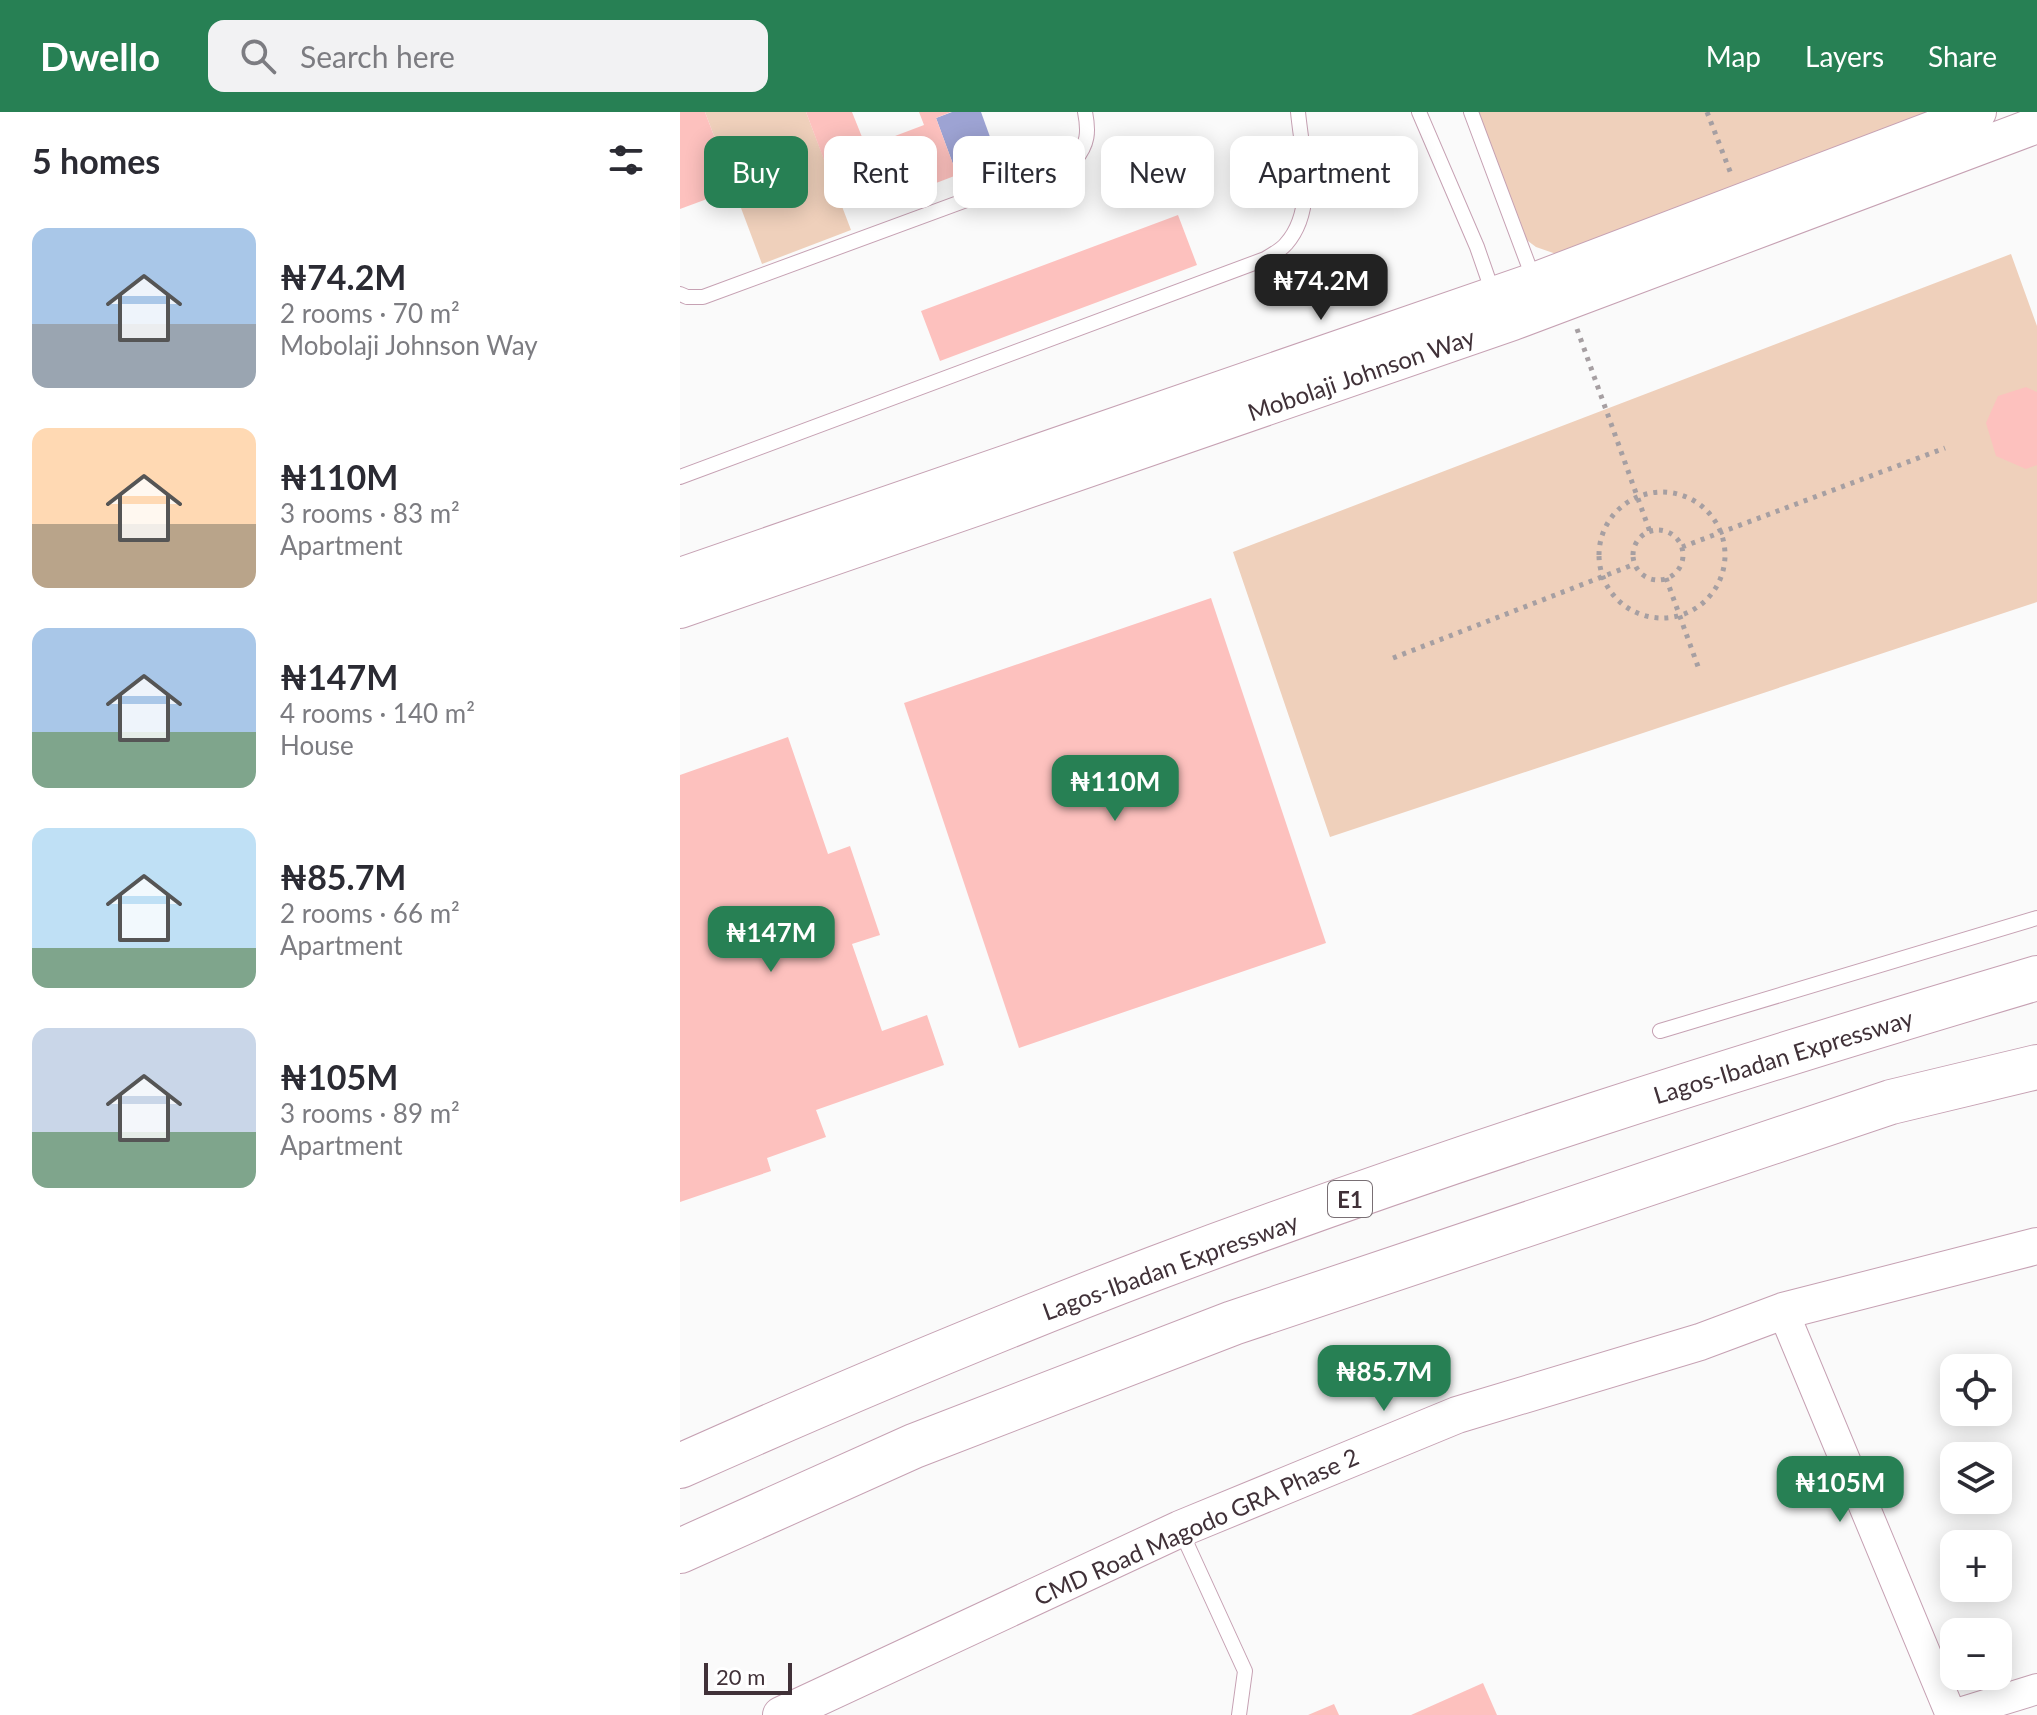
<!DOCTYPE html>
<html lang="en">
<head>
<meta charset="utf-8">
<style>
  body { margin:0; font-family:Lato,sans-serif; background:#f2f2f3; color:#2b2b33; height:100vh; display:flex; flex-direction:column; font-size:30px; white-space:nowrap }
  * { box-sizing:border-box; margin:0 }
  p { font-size:26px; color:#7c7c81 }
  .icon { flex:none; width:44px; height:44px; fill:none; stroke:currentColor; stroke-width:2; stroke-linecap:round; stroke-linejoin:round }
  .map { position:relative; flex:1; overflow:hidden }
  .side { display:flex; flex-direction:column; background:#fff; width:680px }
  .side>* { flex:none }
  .banner { position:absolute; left:24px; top:24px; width:760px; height:72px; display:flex; gap:16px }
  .buttons { position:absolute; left:1260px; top:1242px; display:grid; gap:16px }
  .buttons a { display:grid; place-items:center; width:72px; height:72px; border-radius:16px; background:#fff; box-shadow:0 4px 20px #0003; font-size:40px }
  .scale { position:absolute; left:24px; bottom:20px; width:88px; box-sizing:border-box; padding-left:8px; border:4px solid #403138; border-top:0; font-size:22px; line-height:28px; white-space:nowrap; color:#403138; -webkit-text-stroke:6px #fff; paint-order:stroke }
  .price { position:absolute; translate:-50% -68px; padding:0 18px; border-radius:16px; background:#278054; color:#fff; font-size:26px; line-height:52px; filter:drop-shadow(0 2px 4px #0008) }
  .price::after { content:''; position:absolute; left:50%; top:48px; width:24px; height:18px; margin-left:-12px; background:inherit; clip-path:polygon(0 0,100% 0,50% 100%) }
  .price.current { background:#222; color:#fff }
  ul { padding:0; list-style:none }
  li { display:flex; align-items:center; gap:24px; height:200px; padding:0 32px }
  li span { display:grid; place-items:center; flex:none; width:224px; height:160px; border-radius:16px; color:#555 }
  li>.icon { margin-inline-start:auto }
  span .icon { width:96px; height:96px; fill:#fffc; stroke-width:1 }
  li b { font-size:34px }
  h2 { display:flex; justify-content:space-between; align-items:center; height:96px; padding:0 32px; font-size:34px }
  .pill { padding:0 28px; border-radius:16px; background:#fff; box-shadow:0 4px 20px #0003; font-size:28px; line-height:72px }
  .pill.current { background:#278054; color:#fff }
  header { display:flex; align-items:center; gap:48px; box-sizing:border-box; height:112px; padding:0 40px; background:#278054; color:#fff }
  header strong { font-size:38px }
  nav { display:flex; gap:44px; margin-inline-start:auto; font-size:28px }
  .search { width:560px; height:72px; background:#f2f2f3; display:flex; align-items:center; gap:20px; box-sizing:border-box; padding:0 28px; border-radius:16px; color:#7c7c81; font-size:30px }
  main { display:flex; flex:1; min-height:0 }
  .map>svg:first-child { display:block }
  .green { fill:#efd0bb }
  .water { fill:#9da3d3 }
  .building { fill:#fdc1be }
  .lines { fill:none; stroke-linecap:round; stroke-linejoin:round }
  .service-casing { stroke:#c6a1b3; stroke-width:16 }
  .minor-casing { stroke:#c6a1b3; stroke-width:32 }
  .tertiary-casing { stroke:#c6a1b3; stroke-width:38 }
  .motorway-casing { stroke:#c6a1b3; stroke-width:46 }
  .path { stroke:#a69fa2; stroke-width:5; stroke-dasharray:4 6; stroke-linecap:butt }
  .service { stroke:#fff; stroke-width:14 }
  .minor { stroke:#fff; stroke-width:30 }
  .tertiary { stroke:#fff; stroke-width:36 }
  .motorway { stroke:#fff; stroke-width:44 }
  .labels { text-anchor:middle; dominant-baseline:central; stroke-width:6; stroke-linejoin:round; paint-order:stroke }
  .shield { fill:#fff; stroke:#796f74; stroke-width:2 }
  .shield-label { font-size:22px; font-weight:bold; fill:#403138 }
  .street-label { font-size:24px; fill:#403138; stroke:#fff }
</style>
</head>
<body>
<header>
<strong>Dwello</strong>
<div class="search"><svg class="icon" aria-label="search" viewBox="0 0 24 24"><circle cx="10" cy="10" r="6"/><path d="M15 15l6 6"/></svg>Search here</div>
<nav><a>Map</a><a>Layers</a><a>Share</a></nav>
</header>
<main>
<section class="side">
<h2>5 homes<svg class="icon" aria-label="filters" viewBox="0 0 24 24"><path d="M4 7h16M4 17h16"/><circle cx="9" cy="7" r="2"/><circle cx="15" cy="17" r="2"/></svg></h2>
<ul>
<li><span style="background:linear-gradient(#a9c7e8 60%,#9aa5b1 0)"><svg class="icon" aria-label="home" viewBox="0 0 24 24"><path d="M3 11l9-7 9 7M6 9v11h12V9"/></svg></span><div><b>₦74.2M</b><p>2 rooms · 70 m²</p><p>Mobolaji Johnson Way</p></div></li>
<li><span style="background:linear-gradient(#ffd9b3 60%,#b9a48a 0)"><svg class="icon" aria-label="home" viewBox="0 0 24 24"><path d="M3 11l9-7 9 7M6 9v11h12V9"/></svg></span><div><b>₦110M</b><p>3 rooms · 83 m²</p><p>Apartment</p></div></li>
<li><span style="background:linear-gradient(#a9c7e8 65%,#7fa58c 0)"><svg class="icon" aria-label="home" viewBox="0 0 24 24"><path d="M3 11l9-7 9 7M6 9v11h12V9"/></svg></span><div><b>₦147M</b><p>4 rooms · 140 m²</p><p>House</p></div></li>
<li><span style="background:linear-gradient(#bfe0f5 75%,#7fa58c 0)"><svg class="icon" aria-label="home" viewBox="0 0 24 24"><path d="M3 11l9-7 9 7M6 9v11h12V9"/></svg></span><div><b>₦85.7M</b><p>2 rooms · 66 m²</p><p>Apartment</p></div></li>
<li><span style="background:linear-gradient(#c9d6e8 65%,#7fa58c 0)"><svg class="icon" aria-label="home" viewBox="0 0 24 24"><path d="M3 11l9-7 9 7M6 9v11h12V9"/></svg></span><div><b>₦105M</b><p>3 rooms · 89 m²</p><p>Apartment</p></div></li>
</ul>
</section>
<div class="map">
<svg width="1357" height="1603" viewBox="0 0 1357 1603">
  <rect width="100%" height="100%" fill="#fafafa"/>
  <path class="green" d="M25 0H126L171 118 82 152Z
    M794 0H1262L879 143 856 135 840 123Z
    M1331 142 1357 214V490L650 725 553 440Z"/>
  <path class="water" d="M272 0H301L318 47 277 63 256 6Z"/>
  <path class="building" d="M0 0H25L54 77 0 97Z
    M126 0H172L186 35 244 13 239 0H271L256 6 277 63 196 94 178 44 147 56Z
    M498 103 517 153 260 249 241 199Z
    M1346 275 1357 280V353L1346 357 1316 344 1306 311 1318 284Z
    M531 486 646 831 339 936 224 591Z
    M108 625 148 742 170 734 200 823 172 832 202 919 247 903 264 953 136 998 146 1025 87 1046 91 1059 0 1090V663Z
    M803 1571 817 1603H731Z
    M654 1592 659 1603H628Z"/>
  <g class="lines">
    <g class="service-casing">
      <path id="service" d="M739 0 797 135 813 181
        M791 0 854 168
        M0 182 7 185H23L395 48C408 32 409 20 405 0
        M0 365 585 147C592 143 601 138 606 132 637 97 622 42 618 0
        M980 919 1357 806
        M500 1417 565 1559 559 1603"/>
    </g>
    <g class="minor-casing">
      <path id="minor" d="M1103 1199 1271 1603
        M1273 1603 1357 1577"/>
    </g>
    <g class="tertiary-casing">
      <path id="tertiary" d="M0 464 854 169 1298 0
        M0 498 833 210 1357 13
        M101 1603 500 1417 777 1303 1020 1230 1103 1199 1357 1134"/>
    </g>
    <g class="motorway-casing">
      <path id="motorway" d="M0 1354C157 1284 315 1217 476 1156 765 1047 1061 954 1357 866
        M0 1439 234 1334 553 1211 1211 990 1357 955"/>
    </g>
    <path class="path" d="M1027 0 1051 62
      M897 217 970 420
      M919 443a63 63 0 1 1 126 0a63 63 0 1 1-126 0Z
      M953 443a25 25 0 1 1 50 0a25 25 0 1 1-50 0Z
      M1002 435 1265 336
      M986 466 1020 560
      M713 546 955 452"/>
    <use href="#service" class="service"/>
    <use href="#minor" class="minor"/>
    <use href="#tertiary" class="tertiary"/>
    <use href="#motorway" class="motorway"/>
  </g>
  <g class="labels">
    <rect class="shield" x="648" y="1069" width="44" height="36" rx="6"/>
    <g class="shield-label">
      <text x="670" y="1087">E1</text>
    </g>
    <g class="street-label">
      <text transform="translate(681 262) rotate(-19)">Mobolaji Johnson Way</text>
      <text transform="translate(1103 944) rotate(-17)">Lagos-Ibadan Expressway</text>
      <text transform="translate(490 1154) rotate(-20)">Lagos-Ibadan Expressway</text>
      <text transform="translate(516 1414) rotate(-24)">CMD Road Magodo GRA Phase 2</text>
    </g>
  </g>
</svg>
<div class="buttons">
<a><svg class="icon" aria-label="locate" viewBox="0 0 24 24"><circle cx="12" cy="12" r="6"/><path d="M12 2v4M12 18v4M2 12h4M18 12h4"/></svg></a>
<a><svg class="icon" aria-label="layers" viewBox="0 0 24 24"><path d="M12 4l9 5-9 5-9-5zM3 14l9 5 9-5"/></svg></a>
<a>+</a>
<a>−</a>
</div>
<div class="scale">20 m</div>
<b class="price current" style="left:641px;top:210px">₦74.2M</b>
<b class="price" style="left:435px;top:711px">₦110M</b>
<b class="price" style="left:91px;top:862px">₦147M</b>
<b class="price" style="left:704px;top:1301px">₦85.7M</b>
<b class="price" style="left:1160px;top:1412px">₦105M</b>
<div class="banner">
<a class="pill current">Buy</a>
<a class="pill">Rent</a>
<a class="pill">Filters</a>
<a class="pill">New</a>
<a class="pill">Apartment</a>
</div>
</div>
</main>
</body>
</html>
